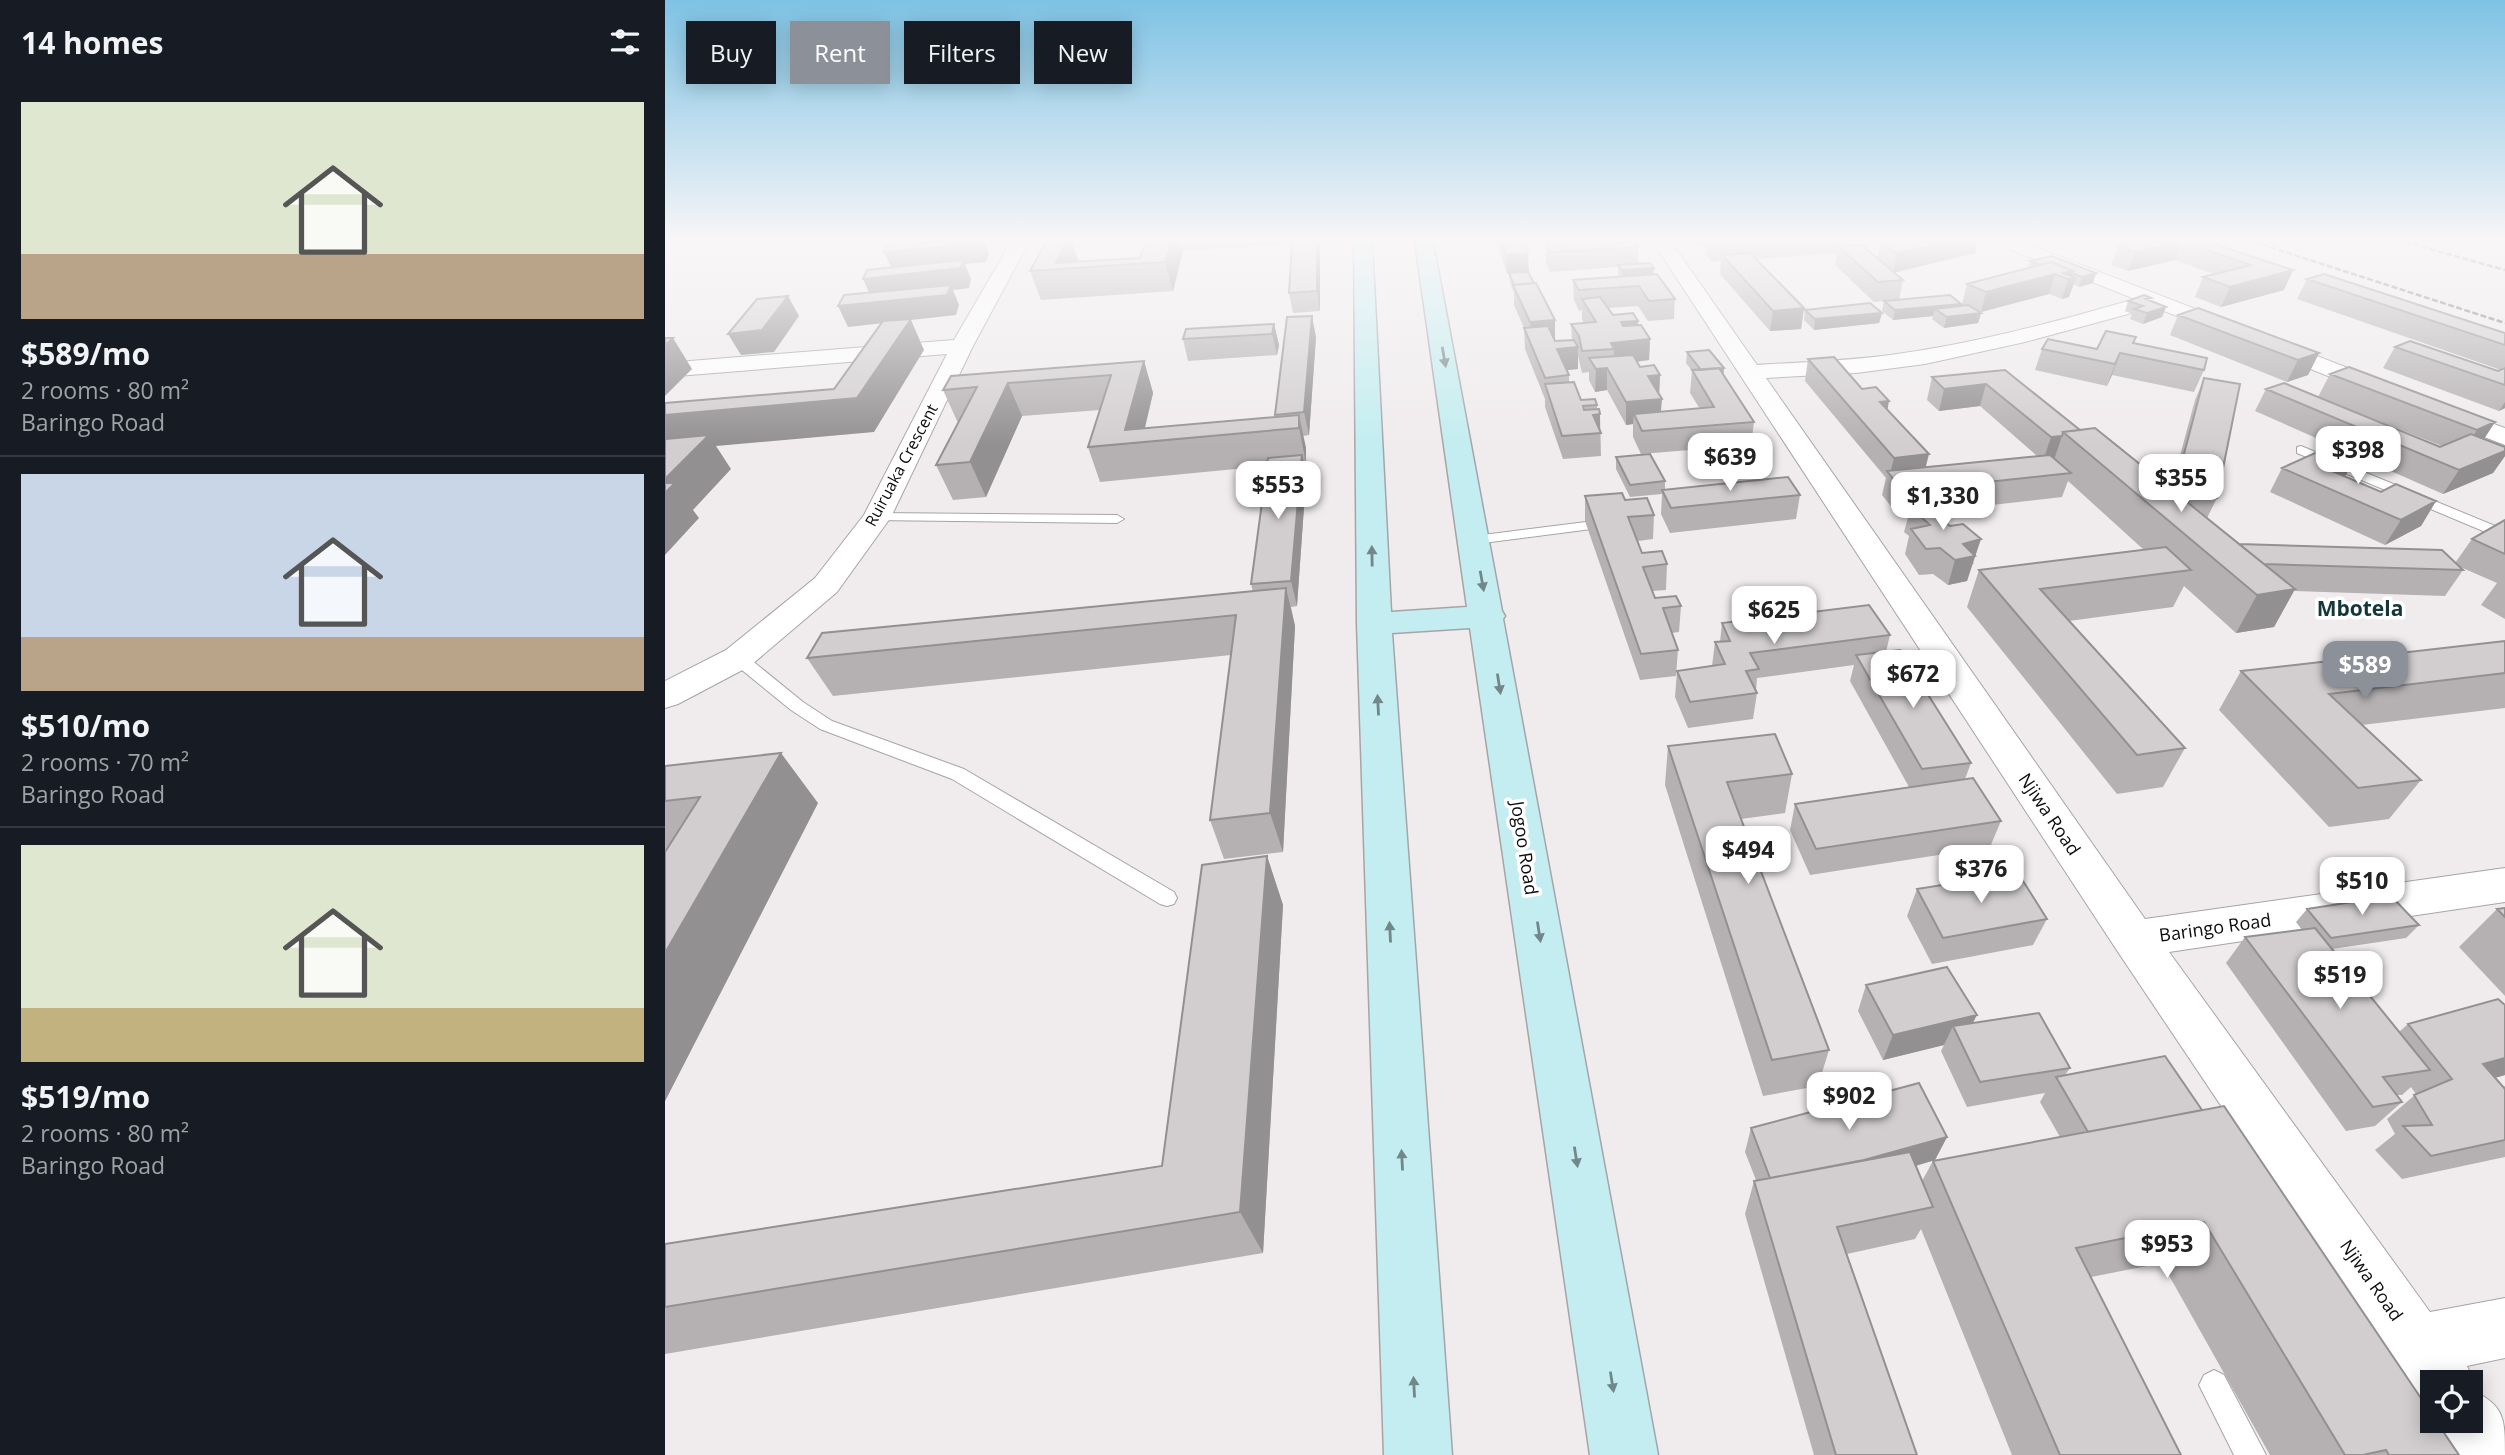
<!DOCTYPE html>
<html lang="en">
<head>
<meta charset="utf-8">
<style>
  body { margin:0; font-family:"Open Sans",sans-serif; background:#20242c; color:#f1f3f6; height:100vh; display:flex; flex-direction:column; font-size:26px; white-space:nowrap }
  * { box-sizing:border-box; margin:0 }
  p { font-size:23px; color:#9ea1a6 }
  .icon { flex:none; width:38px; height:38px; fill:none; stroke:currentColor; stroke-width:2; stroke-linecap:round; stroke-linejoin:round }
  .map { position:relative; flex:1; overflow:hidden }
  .side { display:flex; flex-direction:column; background:#171b24; width:665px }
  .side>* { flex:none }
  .banner { position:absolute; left:21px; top:21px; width:665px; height:63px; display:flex; gap:14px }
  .buttons { position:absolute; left:1755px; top:1370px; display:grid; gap:14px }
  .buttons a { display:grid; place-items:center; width:63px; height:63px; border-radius:0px; background:#171b24; box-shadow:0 4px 18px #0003; font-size:35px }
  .price { position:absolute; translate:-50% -60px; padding:0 16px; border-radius:14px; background:#fff; color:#222; font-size:23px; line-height:46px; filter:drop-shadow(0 2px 4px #0008) }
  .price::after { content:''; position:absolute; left:50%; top:42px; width:21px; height:16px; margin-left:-10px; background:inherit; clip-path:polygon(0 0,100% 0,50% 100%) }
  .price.selected { background:#8c9099; color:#fff }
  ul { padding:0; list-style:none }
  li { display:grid; align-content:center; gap:14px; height:371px; padding:0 21px }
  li+li { border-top:2px solid #363941 }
  li span { display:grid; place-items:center; height:217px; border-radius:0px; color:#555 }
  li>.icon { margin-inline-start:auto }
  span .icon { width:126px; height:126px; fill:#fffc; stroke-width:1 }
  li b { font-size:30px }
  h2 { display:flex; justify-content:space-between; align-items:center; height:84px; padding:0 21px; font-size:30px }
  .pill { padding:0 24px; border-radius:0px; background:#171b24; box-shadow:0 4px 18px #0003; font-size:24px; line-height:63px }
  .pill.selected { background:#8c9099; color:#fff }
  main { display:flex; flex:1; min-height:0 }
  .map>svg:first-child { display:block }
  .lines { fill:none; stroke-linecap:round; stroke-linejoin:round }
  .service-casing { stroke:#a7a4a6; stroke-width:2 }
  .minor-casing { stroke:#a7a4a6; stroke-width:2 }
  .secondary-casing { stroke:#a7a4a6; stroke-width:3 }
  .service { fill:#fff; fill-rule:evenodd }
  .minor { fill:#fff; fill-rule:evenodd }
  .secondary { fill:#c3edf0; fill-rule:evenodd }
  .rail { stroke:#7b7879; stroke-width:2.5; stroke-dasharray:6 2.5; stroke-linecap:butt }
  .wall { fill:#b5b1b3; fill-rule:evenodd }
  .shaded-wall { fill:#939092 }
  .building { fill:#d2ced0; stroke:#939092; stroke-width:2 }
  .oneway { fill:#718789 }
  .labels { text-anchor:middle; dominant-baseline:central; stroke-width:7; stroke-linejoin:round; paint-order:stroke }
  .far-street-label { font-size:16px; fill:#0d0b0c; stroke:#fff }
  .street-label { font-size:18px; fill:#0d0b0c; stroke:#fff }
  .quarter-label { font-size:21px; font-weight:bold; fill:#15373a; stroke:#fff }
</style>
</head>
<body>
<main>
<section class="side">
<h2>14 homes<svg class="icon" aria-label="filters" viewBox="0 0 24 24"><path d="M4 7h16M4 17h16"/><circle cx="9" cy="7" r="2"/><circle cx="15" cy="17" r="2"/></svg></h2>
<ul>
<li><span style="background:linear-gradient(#dfe7d0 70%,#b9a48a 0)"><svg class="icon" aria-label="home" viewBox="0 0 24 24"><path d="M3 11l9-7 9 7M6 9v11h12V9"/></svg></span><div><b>$589/mo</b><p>2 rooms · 80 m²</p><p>Baringo Road</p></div></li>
<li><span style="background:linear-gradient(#c9d6e8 75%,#b9a48a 0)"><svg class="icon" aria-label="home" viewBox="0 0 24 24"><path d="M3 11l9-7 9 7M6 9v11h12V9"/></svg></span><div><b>$510/mo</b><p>2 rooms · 70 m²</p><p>Baringo Road</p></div></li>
<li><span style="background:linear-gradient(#dfe7d0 75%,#c2b280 0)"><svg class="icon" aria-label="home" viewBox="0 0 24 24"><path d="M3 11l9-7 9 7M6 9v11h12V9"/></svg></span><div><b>$519/mo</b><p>2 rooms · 80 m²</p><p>Baringo Road</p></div></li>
</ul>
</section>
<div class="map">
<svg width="1840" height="1455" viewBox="0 0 1840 1455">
  <rect width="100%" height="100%" fill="#f0ecee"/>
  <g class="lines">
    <g class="service-casing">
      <path id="service" d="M1636 446 1840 530V536H1830L1632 453V447Z
        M212 513 452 515 459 519 452 523 207 520V514Z
        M945 519 950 520V526L810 544 803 540 810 536Z
        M73 653 79 654 138 702 167 721 299 769 509 892 512 898 509 904 502 906 495 904 287 779 155 729 126 710 67 662 65 658 67 654Z
        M1549 1370 1559 1375 1601 1455H1569L1534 1385 1539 1375Z"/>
    </g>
    <g class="minor-casing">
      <path id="minor" d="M346 242H364L308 346 226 517 172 592 85 666 13 704 0 708V681L61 650 150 578 199 515 282 354 0 377V363L289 340Z
        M988 242H1006L1092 365C1137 362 1181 361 1225 355 1309 344 1390 322 1470 299L1336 246 1333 242H1357L1727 385 1731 390 1727 395H1711L1489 307 1360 342 1260 364 1191 373 1101 378 1480 919 1840 868V902L1504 952 1765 1312 1840 1298V1358L1802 1366 1809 1382 1806 1389V1382H1768V1409L1756 1404 1453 952Z
        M1777 405 1840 428V445L1768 417 1765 412 1768 407Z
        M1806 1390C1840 1405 1840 1419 1840 1455H1789L1772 1421H1806Z"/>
    </g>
    <g class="secondary-casing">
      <path id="secondary" d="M689 242H707L726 612 802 607 750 242H768L837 611 840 616 838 619 993 1455H925L805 628 727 633 787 1455H719L692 624Z"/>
    </g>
    <use href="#service" class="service"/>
    <use href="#minor" class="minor"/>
    <use href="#secondary" class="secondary"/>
    <path class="rail" d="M1589 242 1840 323
      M1740 242 1840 270"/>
  </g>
  <path class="wall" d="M481 242H654L655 311 628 313 624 293 627 244 518 251 508 291 376 300 365 271 414 262 475 258Z
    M832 242H859L864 272 890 341 907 340 906 324 919 323 917 319V310L914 311 909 300 908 280 954 277 953 275V267L885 272 881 263V244L973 247V264L988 274 1010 299 1009 319 983 321 973 306 943 308 948 315 973 321V326L985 339 984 360 972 362 975 367 995 375 994 394 996 412 1035 409 1025 393 1027 371 1021 363 1022 352 1059 376 1089 422 1086 445 976 454 968 437V424L961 425 942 390 930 392 924 380V372L917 373 913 356V369L902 370 904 375V382L916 400 932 405V409L935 414 936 456 898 459 880 407V399L860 349 859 328 849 305V293L845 283 844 274H842Z
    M1028 242H1181L1180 246 1212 258 1215 246 1234 242H1312L1310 253 1229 272 1238 280 1234 300 1296 306 1300 305 1297 304 1302 284 1363 268 1365 261 1431 273 1428 283 1414 287 1408 284 1404 297 1397 299 1384 294 1316 312 1312 311 1316 313 1313 323 1279 328 1267 319 1268 316 1228 320 1217 311 1219 301 1225 300 1209 302 1170 265 1172 253 1091 259 1139 308 1136 329 1105 331 1055 274 1056 261 1047 262 1041 254V246H1031Z
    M1207 242H1232L1215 245Z
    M1471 242H1543L1628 270 1619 290 1556 307 1530 297 1538 277 1549 274 1510 260 1463 271 1446 265 1453 246Z
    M1642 279 1840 333V408L1834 411 1718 368 1730 347 1833 371 1836 370 1632 299Z
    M1463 301H1485L1501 307 1497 317 1478 324 1465 319 1467 314 1460 311Z
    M1140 310 1217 313 1214 323 1149 330 1139 320Z
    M1513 315 1654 353 1643 375 1622 382 1505 335Z
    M609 324 614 345 612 355 523 361 518 339Z
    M651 337 644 435 638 436 641 448V463H638L641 479 632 606 626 607 630 626 618 852 559 859 545 820 566 655 168 696 142 658 588 592 586 584 602 466 435 482 423 447 435 410 357 416 321 497 288 500 271 465 293 423 278 390 479 361 488 393 480 428 611 417 610 415Z
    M1471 337 1469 343 1539 370 1529 392 1447 375 1442 386 1370 370 1377 349H1432Z
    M1143 359 1197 389 1223 410 1260 467 1372 456 1315 406 1274 411 1262 400 1267 377 1340 370 1415 430 1506 489 1530 400 1539 378 1552 498 1542 518 1574 544 1790 563 1807 539 1840 520V619L1816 605 1832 583 1793 566 1798 570 1780 596 1629 591 1609 627 1571 633 1519 586 1508 607 1404 621 1520 748 1498 787 1452 794 1302 607 1314 570 1479 550 1403 481 1397 497 1283 510 1279 521 1309 564H1307L1302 581 1283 585 1268 574 1254 575 1240 554 1244 536 1239 532 1244 514 1233 515 1217 495 1221 478 1140 381Z
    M1665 374 1830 422 1819 439 1840 447V456L1828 473 1778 494 1590 411 1601 389 1653 397ZM1658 399 1777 446 1775 447Z
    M951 457 1000 481V490L1135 495 1131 519 1005 533 996 514 997 494 965 497 951 469Z
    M1689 461 1680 476 1716 492 1771 501 1756 526 1720 545 1605 492 1617 468Z
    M920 496 960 500 989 515 988 539 973 541 977 553 1002 564 1001 590 987 591 990 598 1016 606 1014 632 1007 633 1013 650 1011 676 975 680 920 521Z
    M1057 623 1225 635 1221 652 1306 763 1300 779 1336 821 1325 847 1145 875 1125 830 1130 804 1244 787 1185 681 1189 665 1092 678 1091 690 1092 693 1088 719 1023 728 1010 697 1012 671 1047 666 1050 642H1055Z
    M1840 641V708L1697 725 1756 780 1724 819 1664 827 1554 710 1576 671Z
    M1003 746 1127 774 1120 813 1076 819 1164 1050 1153 1086 1098 1096 1000 785Z
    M0 766 153 803 0 1101Z
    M602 856 618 905 598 1253 0 1354V1244L497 1166Z
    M1252 889 1382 919 1368 945 1267 964 1242 916Z
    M1840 908V996L1794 947 1832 909Z
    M1642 909 1754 925 1741 938 1667 949 1734 1032 1743 1024 1840 1005V1075L1830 1078 1838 1087 1840 1086V1157L1737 1179 1710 1150 1730 1134 1722 1119 1751 1094 1746 1087 1737 1095H1732L1737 1102 1710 1126 1681 1131 1561 963 1580 937 1637 930 1631 922Z
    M1201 985 1308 1023 1405 1068 1400 1075 1537 1110 1794 1455H1605L1497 1263 1426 1277 1516 1455H1347L1256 1229 1250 1239 1182 1254 1252 1455H1149L1080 1214 1089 1181 1091 1180 1080 1152 1086 1128 1282 1137 1270 1160 1251 1166 1257 1181 1268 1161 1395 1137 1375 1102 1380 1093 1302 1107 1276 1051 1279 1045 1218 1060 1193 1011Z"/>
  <path class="shaded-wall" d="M314 242H319L324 253 321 262 300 264 306 279 304 288 288 290 294 305 291 315 246 320 259 350 209 432 51 446 66 469 28 510 34 518 0 555V415L192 398 245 320 183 327 173 306 207 299 198 279 228 271 219 252Z
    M401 242H407L414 262 391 263Z
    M506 242H515L518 251 508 291 500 262Z
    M652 242H654L655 244V311L652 291Z
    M1215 242H1232L1215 245Z
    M1283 242H1312L1310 253 1228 273 1232 253Z
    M1517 242 1510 260 1463 271 1470 252Z
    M863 253 864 272 842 274 841 255Z
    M989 268 988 277 956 280 957 270Z
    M1628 270 1619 290 1556 307 1565 287Z
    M1408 271 1405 279 1411 278 1404 297 1397 299 1403 279 1398 273Z
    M1431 273 1428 283 1414 287 1417 277Z
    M1390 274 1384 294 1316 312 1321 292Z
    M123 296 134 316 109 352 76 355 63 334Z
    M1296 304 1294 314 1270 309 1268 316 1228 320 1230 310Z
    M1501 307 1497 317 1478 324 1482 313Z
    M1139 308 1136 329 1105 331 1108 311Z
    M1217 313 1214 323 1149 330 1150 319Z
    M1316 313 1313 323 1279 328 1282 317Z
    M647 316 651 337 644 435 639 412Z
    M890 320V341L866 343 865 322Z
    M973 321V340L985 339 984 360 949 364V349L946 343 956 322Z
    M609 324 614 345 612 355 607 334Z
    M8 338 27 369 0 396V345Z
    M913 347V369L893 371 892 349Z
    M1455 353 1447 375 1442 386 1450 364Z
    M1654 353 1643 375 1622 382 1633 360Z
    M479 361 488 393 476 443 460 430Z
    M942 368V390L930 392 931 369Z
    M1059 368 1058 379 1037 371Z
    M995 375 994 397 983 376Z
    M343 383 357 416 321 497 305 462Z
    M1321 384 1315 406 1274 411 1279 389Z
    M997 399 995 422 969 414 968 424 961 425V402Z
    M1224 401 1220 424 1215 402Z
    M1840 402V408L1834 411Z
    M935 414V433L928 415Z
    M634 415 641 448V463L634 428Z
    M1830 422 1815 445 1797 453 1812 430Z
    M1397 436 1389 460 1378 461 1386 437Z
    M1840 451V456L1828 473 1778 494 1794 470Z
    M1264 454 1258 478 1225 474 1229 458Z
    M637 455 641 479 632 606 626 581Z
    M1689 461 1675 485 1667 471Z
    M1771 501 1756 526 1720 545 1736 520Z
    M1283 508 1276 533 1267 512Z
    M1316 539 1302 581 1283 585 1290 560 1298 544Z
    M621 588 630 626 618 852 605 813Z
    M1630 589 1609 627 1571 633 1592 595Z
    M116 753 153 803 0 1101V953Z
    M602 856 618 905 598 1253 575 1212Z
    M1312 1015 1299 1040 1288 1026 1279 1045 1218 1060 1228 1035Z
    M1840 1058V1075L1789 1089 1818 1064Z
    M1282 1137 1270 1160 1102 1209 1108 1186Z"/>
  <path class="building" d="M225 242H314L313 243 219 252Z
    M381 242H401L391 263 475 258 481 242H506L500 262 365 271Z
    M627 242H652V291L624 293Z
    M837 242H859L863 253 841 255Z
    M915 242H970L973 247 885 252 881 244Z
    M1047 242H1072L1049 243Z
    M1234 242H1283L1232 253 1215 246Z
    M1471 242H1515L1470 252 1453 246Z
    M1518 242H1543L1628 270 1565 287 1538 277 1586 265Z
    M1197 245 1238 280 1213 282 1173 246Z
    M1085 253 1139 308 1108 311 1057 255Z
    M1387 256 1431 273 1417 277 1407 273 1408 271 1386 262 1375 265 1365 261Z
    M298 260 296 268 198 279 202 270Z
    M1386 262 1408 271 1398 273 1411 278 1403 279 1390 274 1321 292 1302 284Z
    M985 263 989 268 957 270 953 265Z
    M863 272 869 283 849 285 844 273Z
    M992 274 1010 299 984 301 974 286 914 290 908 280Z
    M1659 274 1840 333V345L1642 279Z
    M871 283 890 320 865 322 848 285Z
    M286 285 282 295 173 306 179 295Z
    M1285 295 1296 304 1230 310 1219 301Z
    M1479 295 1486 298 1481 299 1501 307 1482 313 1469 309 1478 306 1463 301Z
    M123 296 97 330 63 334 92 299Z
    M935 297 948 315 968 313 973 321 956 322 958 326 976 325 985 339 946 343 949 349 917 351 914 336 906 324 931 322 917 299Z
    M1205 303 1217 313 1150 319 1140 310Z
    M1303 305 1316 313 1282 317 1270 309Z
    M1533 308 1654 353 1633 360 1513 315Z
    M647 316 639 412 610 415 622 317Z
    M246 319 192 398 0 415V403L169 389 218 321Z
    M609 324 607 334 518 339 521 329Z
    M883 326 890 341 909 340 913 347 892 349 904 375 880 378 859 328Z
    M1441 331 1471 337 1468 343 1542 358 1539 370 1455 353 1450 364 1377 349 1383 339 1432 349Z
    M0 338H8L0 345Z
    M1745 341 1833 371 1840 368V385L1730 347Z
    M1044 350 1059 368 1036 370 1022 352Z
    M968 355 975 367 989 365 995 375 983 376 997 399 961 402 942 368 931 369 924 358Z
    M1169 357 1197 389 1211 387 1224 401 1215 402 1264 454 1229 458 1143 359Z
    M479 361 460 430 634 415V428L423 447 446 375 343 383 305 462 271 465 312 387 278 390 286 376Z
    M1684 367 1830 422 1812 430 1665 374Z
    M1054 368 1089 422 977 431 969 414 1049 407 1027 370Z
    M1340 370 1415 430 1398 432 1397 436 1386 437 1321 384 1279 389 1267 377Z
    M1539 378 1575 384 1552 498 1510 488Z
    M909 382 916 400 930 399 932 405 918 406 919 410 934 409 935 414 928 415 936 433 897 436 880 384Z
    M1619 383 1775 447 1806 434 1840 447V451L1794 470 1601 389Z
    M1430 428 1630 589 1592 595 1398 432Z
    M44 435 0 479V440L1 439Z
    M1659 449 1689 461 1667 471 1716 492 1731 484 1771 501 1736 520 1617 468Z
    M985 454 1000 481 965 485 951 457Z
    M637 455 626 581 586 584 603 458Z
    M1385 455 1406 473 1238 491 1222 471Z
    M1123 477 1135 495 1006 508 997 490Z
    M0 483H10L0 493Z
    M957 493 960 500 982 498 989 515 963 517 977 553 997 551 1002 564 978 567 990 598 1011 596 1016 606 998 608 1013 650 976 654 920 496Z
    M1274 500 1283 508 1267 512 1285 526 1298 524 1316 539 1298 544 1310 556 1290 560 1275 548 1261 549 1246 529 1265 525 1245 507Z
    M1840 520V554L1807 539Z
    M1574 544 1777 550 1798 570 1599 564Z
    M1501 547 1526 570 1375 589 1520 748 1472 755 1314 570Z
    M621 588 605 813 545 820 571 615 142 658 157 633Z
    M1204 605 1225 635 1085 653 1094 669 1081 671 1092 693 1025 702 1012 671 1060 664 1050 642 1065 641 1057 623Z
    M1840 641V673L1664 694 1756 780 1693 788 1576 671Z
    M1235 650 1306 763 1257 769 1191 655Z
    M1110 734 1127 774 1062 782 1164 1050 1107 1060 1003 746Z
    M116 753 0 953V852L35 797 0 801V766Z
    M1308 778 1336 821 1151 849 1130 804Z
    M602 856 575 1212 0 1307V1244L497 1166 537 865Z
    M1353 873 1382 919 1278 938 1252 889Z
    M1726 896 1754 925 1666 938 1642 909Z
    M1840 908V917L1832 909Z
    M1650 928 1765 1070 1718 1077 1737 1102 1708 1107 1580 937Z
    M1282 967 1312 1015 1228 1035 1201 985Z
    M1833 999 1840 1005V1058L1818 1064 1840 1089V1140L1766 1156 1738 1126 1767 1125 1749 1095 1787 1079 1743 1024Z
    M1374 1013 1405 1068 1315 1082 1288 1026Z
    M1500 1056 1537 1110 1423 1132 1391 1077Z
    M1254 1083 1282 1137 1199 1160 1105 1178 1086 1128Z
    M1559 1106 1768 1416V1421H1771L1794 1455H1724L1721 1450 1698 1455H1680L1539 1222 1411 1248 1516 1455H1395L1268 1161Z
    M1245 1152 1268 1207 1172 1227 1252 1455H1171L1089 1181Z"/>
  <defs><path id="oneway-solid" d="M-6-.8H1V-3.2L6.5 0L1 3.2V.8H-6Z" transform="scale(1.75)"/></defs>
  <g class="oneway">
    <use href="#oneway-solid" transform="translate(779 357) rotate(80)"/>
    <use href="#oneway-solid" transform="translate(707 556) rotate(-91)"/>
    <use href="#oneway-solid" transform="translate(817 581) rotate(80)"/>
    <use href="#oneway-solid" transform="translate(834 684) rotate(81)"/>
    <use href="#oneway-solid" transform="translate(713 705) rotate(-93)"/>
    <use href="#oneway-solid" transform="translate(725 932) rotate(-93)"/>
    <use href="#oneway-solid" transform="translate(874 932) rotate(81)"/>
    <use href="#oneway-solid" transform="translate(911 1157) rotate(81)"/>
    <use href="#oneway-solid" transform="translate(737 1160) rotate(-93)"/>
    <use href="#oneway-solid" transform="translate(947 1382) rotate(81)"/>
    <use href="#oneway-solid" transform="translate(749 1387) rotate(-93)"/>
  </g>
  <linearGradient id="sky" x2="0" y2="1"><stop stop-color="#7ec2e4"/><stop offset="0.54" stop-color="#f8f6f7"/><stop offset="1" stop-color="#f8f6f7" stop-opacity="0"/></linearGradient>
  <rect width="1840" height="445" fill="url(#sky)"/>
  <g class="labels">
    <g class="far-street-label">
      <text transform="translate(236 465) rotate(-62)">Ruiruaka Crescent</text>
    </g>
    <g class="street-label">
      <text transform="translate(1385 814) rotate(56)">Njiwa Road</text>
      <text transform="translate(860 848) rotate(81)">Jogoo Road</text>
      <text transform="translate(1550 927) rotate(-8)">Baringo Road</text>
      <text transform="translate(1707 1280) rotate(55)">Njiwa Road</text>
    </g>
    <g class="quarter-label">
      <text x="1695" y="608">Mbotela</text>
    </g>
  </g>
</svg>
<div class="buttons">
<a><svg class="icon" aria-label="locate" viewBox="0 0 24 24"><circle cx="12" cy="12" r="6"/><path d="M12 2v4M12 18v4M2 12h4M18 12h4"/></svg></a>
</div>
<b class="price" style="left:1693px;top:486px">$398</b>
<b class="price" style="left:1065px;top:493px">$639</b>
<b class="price" style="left:1516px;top:514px">$355</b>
<b class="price" style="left:613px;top:521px">$553</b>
<b class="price" style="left:1278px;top:532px">$1,330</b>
<b class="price" style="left:1109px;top:646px">$625</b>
<b class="price selected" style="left:1700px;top:701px">$589</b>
<b class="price" style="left:1248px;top:710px">$672</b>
<b class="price" style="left:1083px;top:886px">$494</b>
<b class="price" style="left:1316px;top:905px">$376</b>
<b class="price" style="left:1697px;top:917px">$510</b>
<b class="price" style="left:1675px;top:1011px">$519</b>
<b class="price" style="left:1184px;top:1132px">$902</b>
<b class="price" style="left:1502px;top:1280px">$953</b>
<div class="banner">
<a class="pill">Buy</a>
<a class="pill selected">Rent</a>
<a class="pill">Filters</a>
<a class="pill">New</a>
</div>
</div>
</main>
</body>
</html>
